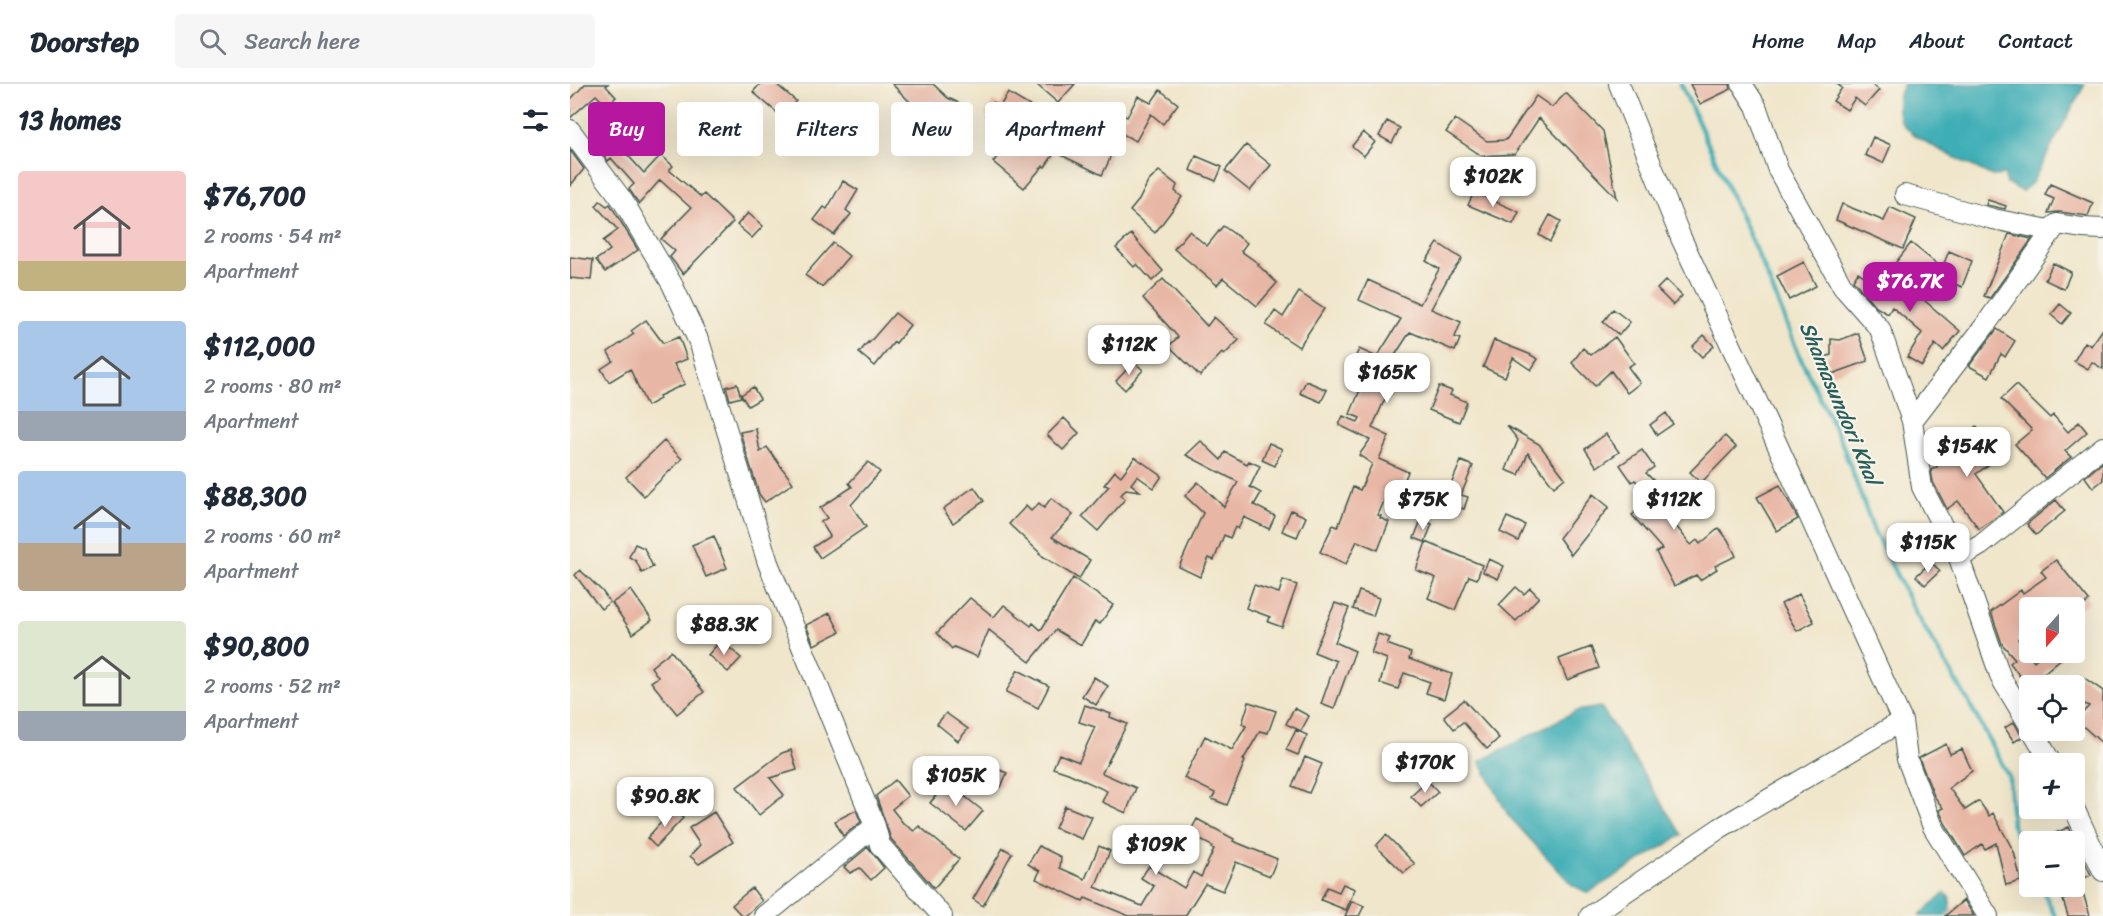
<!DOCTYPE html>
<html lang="en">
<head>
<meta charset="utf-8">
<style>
  body { margin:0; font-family:Sriracha,sans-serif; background:#f6f6f7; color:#1f2937; height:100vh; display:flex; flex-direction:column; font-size:22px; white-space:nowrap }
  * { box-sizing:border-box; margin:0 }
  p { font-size:20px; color:#747a83 }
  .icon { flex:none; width:33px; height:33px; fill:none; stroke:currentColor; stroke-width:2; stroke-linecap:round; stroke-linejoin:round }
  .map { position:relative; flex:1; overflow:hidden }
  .side { display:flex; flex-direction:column; background:#fff; width:570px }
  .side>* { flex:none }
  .guide { position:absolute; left:18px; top:18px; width:570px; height:54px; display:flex; gap:12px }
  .needle { width:39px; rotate:201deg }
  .buttons { position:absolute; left:1449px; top:513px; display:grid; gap:12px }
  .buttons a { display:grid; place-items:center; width:66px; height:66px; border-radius:6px; background:#fff; box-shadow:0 6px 24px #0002; font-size:30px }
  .price { position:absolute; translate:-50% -51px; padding:0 14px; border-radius:12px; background:#fff; color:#222; font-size:20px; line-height:39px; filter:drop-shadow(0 2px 3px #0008) }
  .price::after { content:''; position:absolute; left:50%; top:36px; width:18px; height:14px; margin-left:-9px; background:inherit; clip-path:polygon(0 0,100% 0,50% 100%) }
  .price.active { background:#b5179e; color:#fff }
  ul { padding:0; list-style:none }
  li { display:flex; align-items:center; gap:18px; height:150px; padding:0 18px }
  li span { display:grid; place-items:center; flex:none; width:168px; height:120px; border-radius:6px; color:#555 }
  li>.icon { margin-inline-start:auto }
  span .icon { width:72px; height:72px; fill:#fffc; stroke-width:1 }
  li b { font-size:26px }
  h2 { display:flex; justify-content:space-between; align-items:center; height:72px; padding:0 18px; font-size:26px }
  .pill { padding:0 21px; border-radius:6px; background:#fff; box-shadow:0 6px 24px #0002; font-size:21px; line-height:54px }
  .pill.active { background:#b5179e; color:#fff }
  header { display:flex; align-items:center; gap:36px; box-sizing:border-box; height:84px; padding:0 30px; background:#fff; border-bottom:2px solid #e0e1e3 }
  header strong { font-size:28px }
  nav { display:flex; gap:33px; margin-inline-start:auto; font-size:21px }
  .search { width:420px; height:54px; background:#f6f6f7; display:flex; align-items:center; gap:15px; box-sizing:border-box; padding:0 21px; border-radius:6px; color:#747a83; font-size:22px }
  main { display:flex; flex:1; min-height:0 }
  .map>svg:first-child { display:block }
  .water { fill:#3cadb6; stroke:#2e7575; stroke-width:1.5 }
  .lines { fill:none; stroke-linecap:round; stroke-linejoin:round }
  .stream { stroke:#3cadb6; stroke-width:4.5 }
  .building { fill:#e8b6a4 }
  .minor-casing { stroke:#3e564b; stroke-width:22 }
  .minor { stroke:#fff; stroke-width:20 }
  .labels { text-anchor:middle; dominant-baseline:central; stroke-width:4.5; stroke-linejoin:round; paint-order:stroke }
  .water-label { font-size:21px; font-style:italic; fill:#285f5b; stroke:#f7f3e8 }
</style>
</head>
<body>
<header>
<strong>Doorstep</strong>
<div class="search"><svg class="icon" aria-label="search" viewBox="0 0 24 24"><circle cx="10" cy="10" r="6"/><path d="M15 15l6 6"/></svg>Search here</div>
<nav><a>Home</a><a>Map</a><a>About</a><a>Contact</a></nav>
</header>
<main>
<section class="side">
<h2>13 homes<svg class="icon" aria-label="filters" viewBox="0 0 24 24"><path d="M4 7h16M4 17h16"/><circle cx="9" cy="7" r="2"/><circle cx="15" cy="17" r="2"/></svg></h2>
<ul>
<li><span style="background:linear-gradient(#f6c9c9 75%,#c2b280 0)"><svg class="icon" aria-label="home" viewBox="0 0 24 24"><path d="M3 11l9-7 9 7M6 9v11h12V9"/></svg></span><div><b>$76,700</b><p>2 rooms · 54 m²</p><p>Apartment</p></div></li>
<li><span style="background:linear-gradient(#a9c7e8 75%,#9aa5b1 0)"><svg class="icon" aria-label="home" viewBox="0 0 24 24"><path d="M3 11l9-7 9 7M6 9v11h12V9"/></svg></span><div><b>$112,000</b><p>2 rooms · 80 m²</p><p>Apartment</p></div></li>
<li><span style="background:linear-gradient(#a9c7e8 60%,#b9a48a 0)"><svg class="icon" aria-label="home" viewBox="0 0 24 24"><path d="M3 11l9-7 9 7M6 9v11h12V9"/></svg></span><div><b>$88,300</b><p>2 rooms · 60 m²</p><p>Apartment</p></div></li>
<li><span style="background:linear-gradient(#dfe7d0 75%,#9aa5b1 0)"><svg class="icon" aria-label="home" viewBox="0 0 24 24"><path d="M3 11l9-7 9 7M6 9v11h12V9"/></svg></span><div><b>$90,800</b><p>2 rooms · 52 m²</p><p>Apartment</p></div></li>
</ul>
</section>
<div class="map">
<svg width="1533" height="832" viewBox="0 0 1533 832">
  <rect width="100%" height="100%" fill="#f7f3e8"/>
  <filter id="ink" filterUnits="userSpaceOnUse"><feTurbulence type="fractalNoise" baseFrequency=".0167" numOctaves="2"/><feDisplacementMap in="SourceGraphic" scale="12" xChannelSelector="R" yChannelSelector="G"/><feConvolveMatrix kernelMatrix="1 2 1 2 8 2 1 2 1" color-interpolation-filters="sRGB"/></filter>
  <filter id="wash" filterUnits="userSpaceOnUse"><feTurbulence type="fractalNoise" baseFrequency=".008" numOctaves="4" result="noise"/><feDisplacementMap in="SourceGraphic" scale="24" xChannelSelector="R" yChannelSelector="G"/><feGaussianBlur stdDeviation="1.35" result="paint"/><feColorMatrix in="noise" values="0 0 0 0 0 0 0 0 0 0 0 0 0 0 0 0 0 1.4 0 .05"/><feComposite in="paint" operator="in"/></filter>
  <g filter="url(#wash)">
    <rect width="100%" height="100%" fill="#f0e6cb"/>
    <path class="water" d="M1334 0H1515L1462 99 1452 107 1436 99 1435 91 1422 92C1402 81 1345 57 1333 40 1325 31 1327 9 1334 0Z
      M1031 623 1112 751 1018 809 1002 801 938 731 910 677 1006 627Z
      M1375 809 1379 812 1382 832H1349Z"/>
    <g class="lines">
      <path class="stream" d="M1111 0 1194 184 1229 271 1271 357 1304 447 1348 533 1398 617 1439 693 1442 741 1460 778
        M1471 802 1485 832"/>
    </g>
    <g id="blocks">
      <path class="building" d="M15 0H38L36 2 46 13 37 22 26 11 0 34V16Z
        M190 0H206L226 17 212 33 183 8Z
        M322 0H363L378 14 400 24 394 39 360 24 353 31Z
        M466 0H505L488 19Z
        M1120 0H1160L1161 5 1130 20Z
        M1267 0H1301L1309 6 1295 22 1285 14 1277 26 1263 17 1272 4Z
        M590 6 608 20 593 40 581 30 566 57 531 39 538 24 557 33 568 12 581 19Z
        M438 9 500 46 496 52 525 69 527 60 542 64 539 77 532 91 485 68 475 83 473 82 454 104 423 78 447 50 415 31 423 18 430 22Z
        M996 9 1033 47 1047 114 969 34 945 70 912 72 876 48 885 35 917 57 936 56 966 12 982 23Z
        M245 26 280 54 271 67 260 58 254 65 240 54 247 46 236 37Z
        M817 37 830 44 822 59 809 52Z
        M33 44 74 89 91 71 103 82 99 86 131 113 134 110 163 138 113 190 100 173 105 167 91 155 121 124 90 96 69 120 59 105 64 100 41 74 38 77 22 55Z
        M793 48 805 58 794 72 782 62Z
        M1303 53 1321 61 1313 79 1295 71Z
        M676 61 701 81 680 107 655 87Z
        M0 66 14 85 0 102Z
        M626 72 652 83 646 97 620 86Z
        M589 87 607 101 605 107 612 113 585 149 560 127 569 116 578 98Z
        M273 97 288 106 276 126 281 130 264 151 244 136 254 123 257 125Z
        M1480 100 1523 119 1518 132 1489 128 1478 129 1484 115 1475 111Z
        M904 108 949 128 943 140 898 121Z
        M1418 116 1436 122 1435 125 1416 121Z
        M30 117 37 122 40 120 68 166 35 188 26 176 40 166 33 157 48 146 26 122Z
        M1272 120 1314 137 1320 123 1346 135 1333 165 1266 136Z
        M178 129 193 142 182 154 167 141Z
        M980 131 991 137 980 158 969 151Z
        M653 142 677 159 671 167 689 180 688 181 707 199 687 222 653 194 647 201 604 165 619 147 637 162Z
        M561 150 593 187 582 197 567 180 564 183 546 164Z
        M1439 150 1462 155 1420 214 1414 212Z
        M263 159 279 172 252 203 235 191Z
        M868 159 892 175 879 192 861 225 891 238 885 253 890 255 885 267 840 248 822 276 840 283 834 300 823 297 802 344 819 352 809 375 838 388 828 411 818 408 808 431 811 432 810 434 819 438 808 466 787 457 776 480 750 468 763 441 768 443 783 403 790 406 802 380 789 371 800 356 769 341 773 332 788 338 790 334 780 330 793 299 777 292 789 265 807 273 831 235 789 216 798 196 850 220 869 185 856 177Z
        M1341 159 1372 184 1379 167 1402 177 1392 203 1352 186 1349 193 1323 182Z
        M0 173 23 176 21 196 0 194Z
        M1234 178 1246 202 1219 216 1207 192Z
        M1483 179 1501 188 1494 205 1475 196Z
        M1319 186 1390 247 1373 267 1365 260 1352 282 1337 273 1352 249 1322 223 1318 230 1306 223 1283 196 1288 188 1304 199 1306 197 1309 199Z
        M593 195 637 242 644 233 669 256 654 271 652 269 630 292 599 262 608 253 573 214Z
        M1096 196 1112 212 1103 221 1087 205Z
        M729 208 754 225 729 263 696 241 705 227 713 233Z
        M1490 220 1501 229 1492 240 1481 231Z
        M1043 225 1060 238 1049 251 1033 238Z
        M325 229 340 241 326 259 324 258 305 282 289 269 298 258 299 259Z
        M76 236 93 259 109 253 117 275 104 280 115 300 89 312 90 315 77 322 60 285 39 298 31 285 43 277 38 268 64 250 61 247Z
        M1427 245 1445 257 1435 273 1431 270 1419 293 1399 282Z
        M1533 245V285L1522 278 1518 285 1504 277 1515 258 1521 262Z
        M1288 249 1298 277 1262 290 1256 273 1261 271V255L1270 256Z
        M1134 251 1144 262 1132 273 1122 263Z
        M1045 253 1064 279 1058 283 1070 299 1057 309 1041 287 1025 302 1002 279 1013 264 1021 271Z
        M924 256 959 270 968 275 961 286 943 274 935 293 913 283Z
        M564 278 573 286 555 306 546 297Z
        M736 297 757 306 751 318 730 309Z
        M167 300 171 313 160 316 156 303Z
        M1446 301 1480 334 1483 331 1498 348 1509 338 1517 348 1495 367 1501 373 1475 394 1445 360 1462 346 1431 315Z
        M869 302 882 307 880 311 897 318 889 338 859 326Z
        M183 303 190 315 178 322 171 311Z
        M1096 329 1103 340 1087 351 1080 341Z
        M494 334 509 349 493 366 477 351Z
        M937 342 969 360 995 394 984 403 958 369 949 391 936 386 948 356Z
        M1406 342 1429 373 1406 390 1433 428 1409 445 1388 417 1377 425 1363 398 1361 386 1367 383 1363 375 1376 367 1377 369Z
        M186 345 190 368 197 363 223 399 195 418 189 410 170 348Z
        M1036 350 1049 368 1027 383 1015 365Z
        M1155 352 1166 363 1131 399 1120 388Z
        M94 357 112 375 74 412 56 393Z
        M631 357 651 376 655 368 677 380 679 377 690 382 680 403 691 409 684 421 705 432 699 445 674 433 668 445 665 443 660 454 654 451 644 476 639 474 630 493 609 483 633 429 615 412 628 398 654 423 668 398 616 371Z
        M699 359 712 365 705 382 692 376Z
        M1072 366 1084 383 1076 389 1101 414 1091 423 1121 461 1127 456 1130 460 1149 444 1158 456 1166 472 1145 482 1147 485 1130 496 1126 491 1104 502 1086 468 1092 465 1062 431 1082 413 1065 396 1062 398 1050 381Z
        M565 373 592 392 584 404 567 392 561 400 570 407 556 405 551 411 555 415 528 447 512 433 539 402 534 401 545 387 551 392Z
        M891 377 903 382 891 411 898 413 894 425 873 419Z
        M298 378 310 388 281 421 296 443 250 474 243 463 260 452 251 438 257 434 250 424 282 403 279 399Z
        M1533 378V396L1523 404 1515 393Z
        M1210 401 1228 435 1207 447 1187 413Z
        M404 403 414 417 383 439 373 425Z
        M1023 410 1039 423 1001 471 989 454Z
        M481 414 503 431 482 453 520 476 509 495 469 470 470 469 439 440 456 422 461 427 469 419 474 424Z
        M1486 416 1495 427 1466 451 1457 440Z
        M721 426 736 433 727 453 712 447Z
        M937 433 955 441 948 457 930 448Z
        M851 436 862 440 855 458 844 454Z
        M144 452 157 484 136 493 122 461Z
        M856 458 912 481 907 495 899 492 885 526 858 514 866 494 846 486Z
        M65 460 74 464 83 483 72 489 66 477 59 473Z
        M919 475 934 482 928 495 913 488Z
        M1486 476 1519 517 1511 524H1460V540L1453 546 1455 548 1448 555 1464 577 1474 568H1499L1474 589 1483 602H1457L1440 579 1445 575 1432 560 1421 528 1451 506 1453 509 1476 493 1471 487Z
        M1361 478 1370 487 1355 501 1346 492Z
        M10 486 32 507 40 518 31 525 5 491Z
        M503 494 543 521 530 540 525 537 511 561 486 546 460 578 419 546 407 573 384 563 382 565 367 549 400 514 424 533 434 521 461 542 463 539 471 546Z
        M713 496 727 501 712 543 698 538 700 533 676 524 684 501 709 509Z
        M946 503 954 510 960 504 969 513 946 537 929 521Z
        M61 506 82 536 63 550 42 519Z
        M789 507 809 514 803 532 783 525Z
        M1229 510 1244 538 1227 547 1211 520Z
        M765 519 779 524 765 558 785 567 764 625 751 620 766 577 744 568Z
        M260 529 270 548 244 561 236 541Z
        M808 550 820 554 817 560 841 569 839 575 882 590 874 615 856 609 860 598 834 589 828 605 810 599 817 575 801 569Z
        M151 556 171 574 158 588 138 571Z
        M1021 563 1029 584 997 596 989 575Z
        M101 567 134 608 107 630 81 598 88 593 81 583Z
        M448 586 479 602 468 624 436 608Z
        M1510 591 1533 607V660L1506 636 1519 622 1504 615V598Z
        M524 593 538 602 526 621 512 612Z
        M894 616 929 654 917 665 893 638 884 645 874 632Z
        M679 618 706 627 698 649 690 647 673 676 675 677 657 721 642 715 645 709 614 694 635 652 662 666 676 642 672 640Z
        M515 621 541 630 540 633 557 640 532 689 566 704 556 729 532 718 537 707 498 689 483 684 489 670 509 678 525 643 509 638Z
        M724 624 739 632 731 647 716 640Z
        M376 629 398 645 388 657 367 640Z
        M1444 638 1452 653 1444 658 1435 644Z
        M726 646 737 651 728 671 716 666Z
        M1376 660 1380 670 1392 665 1402 687 1379 704 1395 726 1409 717 1419 732 1423 729 1444 768 1451 797 1436 801 1426 759 1415 765 1412 760 1395 772 1375 739 1369 726 1373 724 1364 712 1349 674Z
        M221 666 227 686 200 694 214 711 189 731 167 703 212 669Z
        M735 673 752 680 739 709 722 702Z
        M415 680 437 689 431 703 409 694Z
        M325 696 338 712 322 725 333 739 344 747 349 742 389 775 364 804 321 755 306 712Z
        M858 697 868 708 851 723 841 712Z
        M377 698 413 727 396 747 360 719Z
        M495 722 522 733 512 755 485 744Z
        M103 725 113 734 86 763 77 754Z
        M286 726 291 738 273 752 265 737Z
        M144 728 163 758 129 780 120 772 130 761 119 744Z
        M627 735 664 755 663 757 707 775 700 792 666 778 653 807 635 800 615 832H559L515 814 513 817 466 795 470 787 458 780 469 762 491 773 490 784 515 795 529 762 540 767 525 803 572 822 584 802 571 794 579 782 614 804 623 788 631 793 644 765 641 764 642 762 619 750Z
        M1499 743 1521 791 1504 798V758H1465Z
        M816 751 845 780 834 789 806 762Z
        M298 763 314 784 301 796 290 784 280 789 274 783Z
        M433 764 442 769 413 822 403 815Z
        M773 800 785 805 776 826 751 816 757 803 769 808Z
        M1490 802H1511L1520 832H1498L1493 816 1496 815Z
        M182 804 192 817 175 832H172L162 821Z
        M1394 816 1404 832H1375Z
        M782 817 794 822 789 832H775Z"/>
    </g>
  </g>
  <g filter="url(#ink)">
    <use href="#blocks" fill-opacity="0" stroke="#3e564b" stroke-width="1.5"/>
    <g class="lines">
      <g class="minor-casing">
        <path id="minor" d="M1049 0 1111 154 1207 360 1332 637 1337 675 1363 743 1418 832
          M1172 0 1186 22 1208 86 1273 203 1310 245 1342 337 1352 403 1389 474 1431 594 1460 642
          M0 46 53 117 102 200 130 260 198 479 305 742 310 761 372 832
          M1335 111 1423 135 1479 146 1487 140 1512 144 1533 145
          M1342 337 1414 243 1487 140
          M1389 474 1411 461 1533 363
          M1462 646 1482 680
          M1504 724 1533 787
          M194 832 305 742
          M1020 832 1150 744 1332 637"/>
      </g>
      <use href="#minor" class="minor"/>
    </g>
  </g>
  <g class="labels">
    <g class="water-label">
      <text transform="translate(1270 319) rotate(67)">Shamasundori Khal</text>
    </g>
  </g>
</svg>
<div class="buttons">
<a><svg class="needle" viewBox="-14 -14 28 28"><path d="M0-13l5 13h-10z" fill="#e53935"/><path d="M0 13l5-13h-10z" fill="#747a83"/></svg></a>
<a><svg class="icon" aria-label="locate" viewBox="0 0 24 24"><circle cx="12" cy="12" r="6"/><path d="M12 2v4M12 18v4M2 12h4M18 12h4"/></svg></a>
<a>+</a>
<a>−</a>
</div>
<b class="price" style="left:923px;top:124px">$102K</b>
<b class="price active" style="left:1340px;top:229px">$76.7K</b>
<b class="price" style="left:559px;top:292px">$112K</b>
<b class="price" style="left:817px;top:320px">$165K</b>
<b class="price" style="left:1397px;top:394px">$154K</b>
<b class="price" style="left:853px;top:447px">$75K</b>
<b class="price" style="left:1104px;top:447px">$112K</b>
<b class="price" style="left:1358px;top:490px">$115K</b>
<b class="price" style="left:154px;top:572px">$88.3K</b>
<b class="price" style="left:855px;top:710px">$170K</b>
<b class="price" style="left:386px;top:723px">$105K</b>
<b class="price" style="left:95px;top:744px">$90.8K</b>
<b class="price" style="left:586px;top:792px">$109K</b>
<div class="guide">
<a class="pill active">Buy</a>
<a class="pill">Rent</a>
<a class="pill">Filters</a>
<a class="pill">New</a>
<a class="pill">Apartment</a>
</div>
</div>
</main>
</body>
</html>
